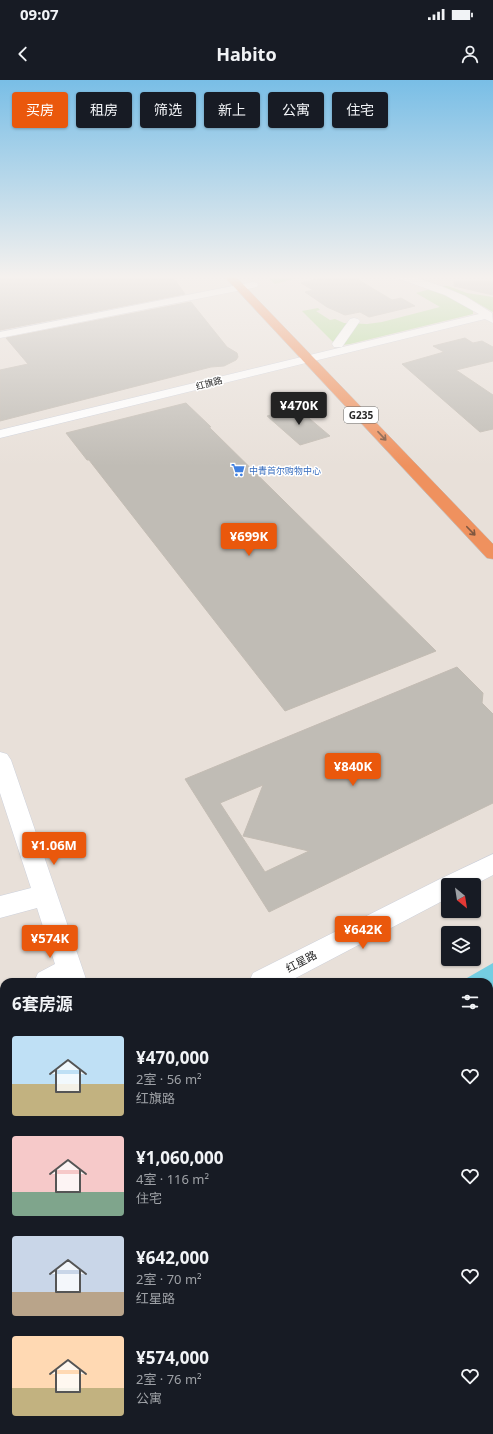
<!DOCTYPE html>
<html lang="zh">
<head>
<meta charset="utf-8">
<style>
  body { margin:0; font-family:"Noto Sans","Noto Sans SC",sans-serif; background:#242831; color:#f1f3f6; height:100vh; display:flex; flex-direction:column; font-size:15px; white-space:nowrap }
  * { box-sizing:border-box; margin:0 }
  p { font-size:13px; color:#9ea1a6 }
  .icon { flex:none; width:22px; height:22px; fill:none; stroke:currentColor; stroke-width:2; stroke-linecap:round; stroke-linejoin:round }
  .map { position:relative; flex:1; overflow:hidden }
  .panel { position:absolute; left:0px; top:898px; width:493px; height:456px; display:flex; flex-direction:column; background:#171b24; border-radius:12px 12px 0 0; box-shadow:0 1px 3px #0004 }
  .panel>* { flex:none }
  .hud { position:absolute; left:12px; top:12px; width:469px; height:36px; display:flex; gap:8px }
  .needle { width:26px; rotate:150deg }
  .tools { position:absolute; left:441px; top:798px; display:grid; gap:8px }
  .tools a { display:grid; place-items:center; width:40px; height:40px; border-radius:4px; background:#171b24; box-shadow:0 1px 3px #0004; font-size:20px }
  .price { position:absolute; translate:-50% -34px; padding:0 9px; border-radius:4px; background:#ea580c; color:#fff; font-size:13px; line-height:26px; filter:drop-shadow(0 1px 2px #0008) }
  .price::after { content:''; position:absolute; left:50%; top:24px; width:12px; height:9px; margin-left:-6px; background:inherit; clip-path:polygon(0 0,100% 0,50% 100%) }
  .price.active { background:#222; color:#fff }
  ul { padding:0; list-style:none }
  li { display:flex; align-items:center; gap:12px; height:100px; padding:0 12px }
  li span { display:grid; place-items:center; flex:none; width:112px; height:80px; border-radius:4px; color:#555 }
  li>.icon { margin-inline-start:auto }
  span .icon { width:48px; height:48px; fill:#fffc; stroke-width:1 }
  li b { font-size:17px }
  h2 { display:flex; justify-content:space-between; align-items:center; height:48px; padding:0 12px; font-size:17px }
  .pill { padding:0 14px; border-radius:4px; background:#171b24; box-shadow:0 1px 3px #0004; font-size:14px; line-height:36px }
  .pill.active { background:#ea580c; color:#fff }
  .status { display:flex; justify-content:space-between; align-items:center; height:28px; padding:0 20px; background:#171b24; direction:ltr }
  .status svg { height:11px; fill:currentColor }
  header { display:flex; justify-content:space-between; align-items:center; height:52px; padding:0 12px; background:#171b24; font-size:18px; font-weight:700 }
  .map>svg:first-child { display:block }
  .green { fill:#b5db9a }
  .water { fill:#74cee2 }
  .building { fill:#c0bcb5; stroke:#c3bcb3; fill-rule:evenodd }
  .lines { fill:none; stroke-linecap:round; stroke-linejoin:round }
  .minor-casing { stroke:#ccd0db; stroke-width:1 }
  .highway-casing { stroke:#bebebe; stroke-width:1 }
  .minor { fill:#fff; fill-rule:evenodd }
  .highway { fill:#ef915e; fill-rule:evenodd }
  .oneway { stroke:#815740 }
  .labels { text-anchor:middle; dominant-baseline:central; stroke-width:3; stroke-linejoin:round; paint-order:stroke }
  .far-street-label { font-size:9px; fill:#272727; stroke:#fff }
  .far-shop-label { font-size:9px; fill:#366cbe; stroke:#fff; text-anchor:start }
  .shield { fill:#fff; stroke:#686868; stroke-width:1 }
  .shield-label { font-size:10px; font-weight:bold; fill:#272727 }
  .street-label { font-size:11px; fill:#272727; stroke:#fff }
</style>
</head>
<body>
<div class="status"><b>09:07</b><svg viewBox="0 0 49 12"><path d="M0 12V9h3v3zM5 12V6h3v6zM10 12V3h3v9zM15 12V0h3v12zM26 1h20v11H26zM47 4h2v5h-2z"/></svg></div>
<header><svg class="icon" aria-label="back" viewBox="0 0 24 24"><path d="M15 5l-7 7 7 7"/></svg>Habito<svg class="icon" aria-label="person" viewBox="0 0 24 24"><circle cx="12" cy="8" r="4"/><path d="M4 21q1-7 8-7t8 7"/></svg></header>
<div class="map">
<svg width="493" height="1354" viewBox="0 0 493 1354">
  <rect width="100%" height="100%" fill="#e8e0d9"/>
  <path class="green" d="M267 196H304L275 204Z
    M443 206H448L467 213 493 217V232L467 217 443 207Z
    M430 209H433L473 230V234L350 264 342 265 334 263 302 231 318 228 320 230 316 231 330 240 335 239 344 243 367 244 382 242 440 227 416 213Z"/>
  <path class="water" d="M493 883V913L489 915V902H460Z
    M4 1154V1196L0 1198V1156Z"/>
  <path class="building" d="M0 196H134L137 199 172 196 185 214 0 250Z
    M330 196H352L392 220 401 218 415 226 369 237 360 232 345 235 327 227 305 212 313 210 301 203Z
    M493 201V215L454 206V202Z
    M191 222 227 267 237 273 238 277 236 280 224 286 211 287 0 341V290L28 284 6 258Z
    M465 258 473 263 482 261 493 267V281L456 290 493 315V349L480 352 402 284 444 272 433 266Z
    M186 323 211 347H209L436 571 285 631 89 380H87L66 353Z
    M297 328 330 356 300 365 267 336Z
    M457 587 483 613 482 623 493 634V723L269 832 185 699ZM263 705 243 756 309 771 265 792 220 723Z"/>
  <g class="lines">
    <g class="minor-casing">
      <path id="minor" d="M395 196H411L441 206 465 216 492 233 493 243 485 239 0 358V350L479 234 445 215 396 198Z
        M253 202 257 203 258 205 257 207 0 258V252Z
        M354 238 358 239 360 241 342 267H334L332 264 334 261 350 239Z
        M0 672 7 674 11 680 87 902H34L38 893 55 884 37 828 0 838V816L31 808 0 713Z
        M493 774V795L474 805H448V818L288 902H249L253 893 440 799Z
        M4 911V937L0 939V913Z
        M4 1023V1052L0 1054V1024Z"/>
    </g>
    <g class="highway-casing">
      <path id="highway" d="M224 196H235L493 464V479L487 478Z"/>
    </g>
    <use href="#minor" class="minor"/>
    <use href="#highway" class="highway"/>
  </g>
  <defs><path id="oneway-shaft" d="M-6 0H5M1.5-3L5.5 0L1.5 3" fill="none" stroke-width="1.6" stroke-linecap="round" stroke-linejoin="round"/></defs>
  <g class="oneway">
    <use href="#oneway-shaft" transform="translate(382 356) rotate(47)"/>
    <use href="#oneway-shaft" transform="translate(471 451) rotate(46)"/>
  </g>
  <linearGradient id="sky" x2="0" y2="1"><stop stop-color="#79bee6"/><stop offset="0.51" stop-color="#f5f1ee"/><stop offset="1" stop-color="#f5f1ee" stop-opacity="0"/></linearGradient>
  <rect width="493" height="386" fill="url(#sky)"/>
  <defs>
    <g id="supermarket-bare" transform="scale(1.08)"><path d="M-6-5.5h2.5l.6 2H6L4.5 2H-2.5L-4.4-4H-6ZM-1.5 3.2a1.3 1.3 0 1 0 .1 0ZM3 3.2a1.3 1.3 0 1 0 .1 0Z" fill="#3f7fe0" stroke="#fff" stroke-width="2.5" paint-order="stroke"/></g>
  </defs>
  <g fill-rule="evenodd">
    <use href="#supermarket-bare" x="238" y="390"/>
  </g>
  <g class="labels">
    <g class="far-street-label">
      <text transform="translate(209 303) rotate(-14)">红旗路</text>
    </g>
    <g class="far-shop-label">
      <text x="249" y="390">中青首尔购物中心</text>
    </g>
    <rect class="shield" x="344" y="327" width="34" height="16" rx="3"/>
    <g class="shield-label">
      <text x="361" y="335">G235</text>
    </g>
    <g class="street-label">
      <text transform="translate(301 881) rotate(-28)">红星路</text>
    </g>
  </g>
</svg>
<div class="tools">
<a><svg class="needle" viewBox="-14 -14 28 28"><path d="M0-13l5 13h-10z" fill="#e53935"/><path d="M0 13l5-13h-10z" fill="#9ea1a6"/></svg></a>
<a><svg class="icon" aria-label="layers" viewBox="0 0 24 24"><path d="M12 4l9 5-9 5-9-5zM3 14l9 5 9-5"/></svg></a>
</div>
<b class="price active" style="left:299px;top:346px">¥470K</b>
<b class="price" style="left:249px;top:477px">¥699K</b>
<b class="price" style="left:353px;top:707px">¥840K</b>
<b class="price" style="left:54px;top:786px">¥1.06M</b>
<b class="price" style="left:363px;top:870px">¥642K</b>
<b class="price" style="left:50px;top:879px">¥574K</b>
<div class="hud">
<a class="pill active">买房</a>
<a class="pill">租房</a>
<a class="pill">筛选</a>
<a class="pill">新上</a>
<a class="pill">公寓</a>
<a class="pill">住宅</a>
</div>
<section class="panel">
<h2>6套房源<svg class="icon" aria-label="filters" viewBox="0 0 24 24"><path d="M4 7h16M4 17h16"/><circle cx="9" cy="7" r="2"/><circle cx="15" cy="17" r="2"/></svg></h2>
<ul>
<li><span style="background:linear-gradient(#bfe0f5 60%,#c2b280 0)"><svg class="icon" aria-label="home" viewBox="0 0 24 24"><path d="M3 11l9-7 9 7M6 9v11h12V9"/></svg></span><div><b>¥470,000</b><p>2室 · 56 m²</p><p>红旗路</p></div><svg class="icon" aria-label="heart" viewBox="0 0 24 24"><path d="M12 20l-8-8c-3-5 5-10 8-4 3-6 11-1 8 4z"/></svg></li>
<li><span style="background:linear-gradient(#f6c9c9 70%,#7fa58c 0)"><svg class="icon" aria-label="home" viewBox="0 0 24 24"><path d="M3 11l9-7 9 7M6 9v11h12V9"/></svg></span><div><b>¥1,060,000</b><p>4室 · 116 m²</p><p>住宅</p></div><svg class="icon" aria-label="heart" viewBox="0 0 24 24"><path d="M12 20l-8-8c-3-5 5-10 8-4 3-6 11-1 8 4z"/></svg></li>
<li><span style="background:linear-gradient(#c9d6e8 70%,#b9a48a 0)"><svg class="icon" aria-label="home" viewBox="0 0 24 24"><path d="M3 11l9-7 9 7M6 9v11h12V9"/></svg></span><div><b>¥642,000</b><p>2室 · 70 m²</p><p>红星路</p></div><svg class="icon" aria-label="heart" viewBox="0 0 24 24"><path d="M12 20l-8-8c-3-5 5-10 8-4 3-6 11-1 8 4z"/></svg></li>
<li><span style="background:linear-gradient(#ffd9b3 65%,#c2b280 0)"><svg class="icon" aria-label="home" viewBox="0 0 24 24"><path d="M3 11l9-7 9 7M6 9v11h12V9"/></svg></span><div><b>¥574,000</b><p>2室 · 76 m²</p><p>公寓</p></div><svg class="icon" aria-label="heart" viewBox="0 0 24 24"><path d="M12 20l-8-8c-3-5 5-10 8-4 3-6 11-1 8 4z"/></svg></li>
</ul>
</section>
</div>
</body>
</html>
